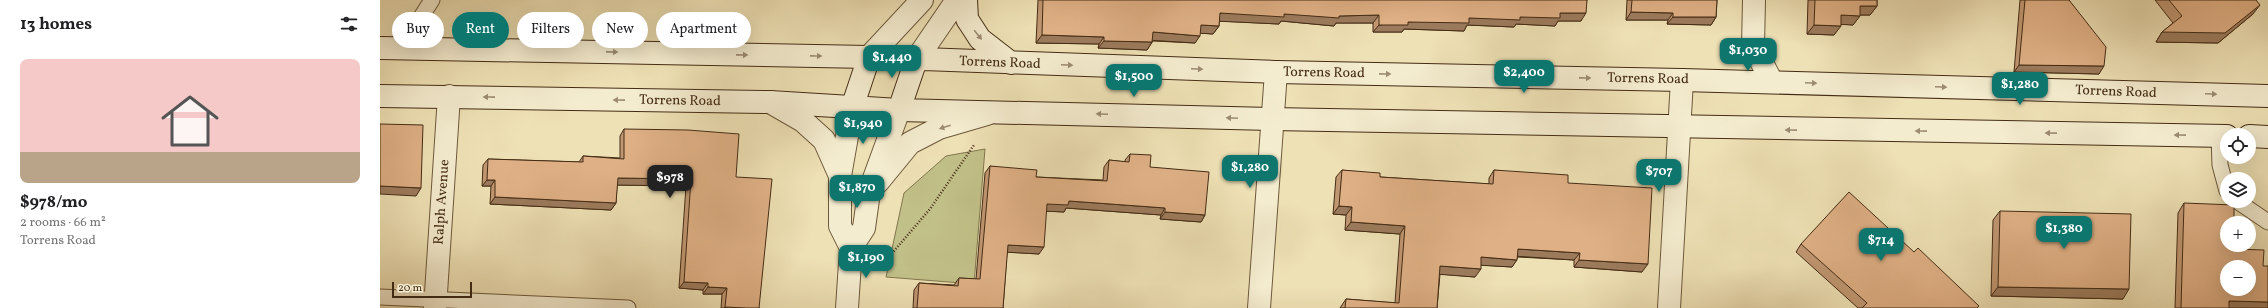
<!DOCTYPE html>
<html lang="en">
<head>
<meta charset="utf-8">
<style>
  body { margin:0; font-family:Vollkorn,serif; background:#f2f2f2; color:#202124; height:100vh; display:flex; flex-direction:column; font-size:15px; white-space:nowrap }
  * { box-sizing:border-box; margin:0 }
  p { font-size:13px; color:#757577 }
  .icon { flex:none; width:22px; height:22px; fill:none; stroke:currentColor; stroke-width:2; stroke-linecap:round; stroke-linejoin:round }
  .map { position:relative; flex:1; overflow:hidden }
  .sheet { display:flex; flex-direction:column; background:#fff; width:380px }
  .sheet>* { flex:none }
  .hud { position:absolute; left:12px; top:12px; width:380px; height:36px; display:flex; gap:8px }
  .buttons { position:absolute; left:1840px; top:128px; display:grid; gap:8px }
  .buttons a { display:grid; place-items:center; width:36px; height:36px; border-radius:50%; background:#fff; box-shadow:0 4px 16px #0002; font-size:20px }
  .scale { position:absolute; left:12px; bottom:10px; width:80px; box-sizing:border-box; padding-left:4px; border:2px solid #442c14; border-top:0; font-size:11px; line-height:14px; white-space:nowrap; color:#442c14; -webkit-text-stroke:3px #f4eccf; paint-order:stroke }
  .price { position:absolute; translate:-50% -34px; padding:0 9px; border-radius:8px; background:#0f766e; color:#fff; font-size:13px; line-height:26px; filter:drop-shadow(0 1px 2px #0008) }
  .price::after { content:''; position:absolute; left:50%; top:24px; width:12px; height:9px; margin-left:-6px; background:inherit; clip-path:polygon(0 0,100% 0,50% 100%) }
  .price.on { background:#222; color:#fff }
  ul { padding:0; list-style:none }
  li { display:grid; align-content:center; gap:8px; height:212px; padding:0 20px }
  li span { display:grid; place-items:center; height:124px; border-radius:8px; color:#555 }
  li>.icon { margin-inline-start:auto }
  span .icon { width:72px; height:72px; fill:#fffc; stroke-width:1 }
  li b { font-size:17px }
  h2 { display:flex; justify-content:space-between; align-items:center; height:48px; padding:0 20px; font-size:17px }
  .pill { padding:0 14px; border-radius:18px; background:#fff; box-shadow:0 4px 16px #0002; font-size:14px; line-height:36px }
  .pill.on { background:#0f766e; color:#fff }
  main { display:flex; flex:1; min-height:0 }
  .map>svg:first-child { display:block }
  .green { fill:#c1c088; stroke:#82764e }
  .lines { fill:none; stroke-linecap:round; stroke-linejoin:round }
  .service-casing { stroke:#6e593c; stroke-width:17 }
  .minor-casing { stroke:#6e593c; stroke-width:24 }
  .tertiary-casing { stroke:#6e593c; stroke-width:24 }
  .secondary-casing { stroke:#442c14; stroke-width:24 }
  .path { stroke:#442c14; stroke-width:2.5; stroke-dasharray:1 2; stroke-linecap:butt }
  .service { stroke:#f4eccf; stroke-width:15 }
  .minor { stroke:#f4eccf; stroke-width:22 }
  .tertiary { stroke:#f4eccf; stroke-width:22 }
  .secondary { stroke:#f4eccf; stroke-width:22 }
  .wall { fill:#c09772; stroke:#442c14 }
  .shaded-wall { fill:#9c7b5d; stroke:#442c14 }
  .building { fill:#dfb085; stroke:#442c14; fill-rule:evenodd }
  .oneway { fill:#9c8c72 }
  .labels { text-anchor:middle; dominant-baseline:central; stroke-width:4; stroke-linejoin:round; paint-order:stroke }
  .street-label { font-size:14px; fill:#442c14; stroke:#f4eccf }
</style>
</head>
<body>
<main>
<section class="sheet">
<h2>13 homes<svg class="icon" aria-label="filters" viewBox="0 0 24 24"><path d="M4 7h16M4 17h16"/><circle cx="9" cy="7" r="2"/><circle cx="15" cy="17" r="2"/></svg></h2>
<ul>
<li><span style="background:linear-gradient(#f6c9c9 75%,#b9a48a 0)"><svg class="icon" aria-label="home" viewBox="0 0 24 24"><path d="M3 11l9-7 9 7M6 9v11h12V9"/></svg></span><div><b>$978/mo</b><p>2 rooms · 66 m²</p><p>Torrens Road</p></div></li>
</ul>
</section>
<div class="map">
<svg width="1888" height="308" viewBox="0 0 1888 308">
  <rect width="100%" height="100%" fill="#eee1b5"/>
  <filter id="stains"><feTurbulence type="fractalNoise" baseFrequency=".005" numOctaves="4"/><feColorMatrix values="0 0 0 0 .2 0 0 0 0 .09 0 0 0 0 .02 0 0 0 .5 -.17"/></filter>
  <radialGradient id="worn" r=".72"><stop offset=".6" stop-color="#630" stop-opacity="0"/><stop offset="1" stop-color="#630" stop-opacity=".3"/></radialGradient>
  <path class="green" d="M605 149 594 284 506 277 524 193 566 156Z"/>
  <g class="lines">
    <g class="service-casing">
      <path id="service" d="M39 49 41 17 52 0
        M1839 136 1840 165 1847 191
        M1857 201 1888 222
        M0 297 248 308"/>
    </g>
    <g class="minor-casing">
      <path id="minor" d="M1374 0 1373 46 1392 82
        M489 57 542 0
        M536 60 577 0
        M55 308 69 96
        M879 308 896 72
        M1289 308 1302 80"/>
    </g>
    <g class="tertiary-casing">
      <path id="tertiary" d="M390 102 423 121 444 140 460 176
        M498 182 530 143 559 128 607 114
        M471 248 460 226V176L472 108
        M467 308 471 248 484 228 489 192 519 110"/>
    </g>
    <g class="secondary-casing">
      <path id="secondary" d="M586 0 587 19 600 39 631 63
        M0 48 489 57 896 72 1302 80 1888 96
        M0 96 390 102 519 110 891 119 1847 136
        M472 108 489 57
        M519 110 536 60
        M1869 136 1888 137"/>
    </g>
    <path class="path" d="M502 265 550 209 594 145"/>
    <use href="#service" class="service"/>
    <use href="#minor" class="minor"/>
    <use href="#tertiary" class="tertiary"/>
    <use href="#secondary" class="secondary"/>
  </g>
  <path class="wall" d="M658 0H1207L1201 21H1178L1175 26 1136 24 1134 27 1087 25 1084 31 1024 29 1022 32H993V23H956L954 26 901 21 899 24 839 21V26L833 34 820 33 815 43 773 41 767 50 718 48 719 44 656 43Z
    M1247 0H1337L1336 17 1331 25 1287 24 1288 20H1246Z
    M1428 0H1497V6L1490 15H1480L1473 25 1461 24 1454 35 1427 34Z
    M1640 0H1689L1719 74 1634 72Z
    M1775 0H1876L1873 14 1838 43 1776 42 1782 32 1793 23Z
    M244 129 356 177 379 308H341L342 294H323V290L299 288 306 186 237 185 236 203 231 210 110 204 111 186H102L103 165 108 159 199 162 203 156 240 158V136Z
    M750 154 770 167 825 215 821 222 780 219 781 215 686 208 684 212 666 211 659 254 627 252 623 308H533L534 290 539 283 574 285 579 278 596 279 605 173 610 166 656 177 723 180 724 167 729 160 745 162V160Z
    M962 170 1000 177 1109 184V178L1114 170 1188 183 1262 272 1194 267V260L1138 257 1132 267 1101 265 1095 277 1060 274 1057 308H960L966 299 1015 303 1020 234 965 230 966 215 953 214 956 177Z
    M1804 203 1854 249 1883 266 1888 308H1795L1798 213Z
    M1620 211 1743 299 1611 296 1613 220Z
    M1421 244 1534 252 1598 308H1478L1416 252Z"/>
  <path class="shaded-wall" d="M1880 5 1873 14 1838 43 1776 42 1782 32Z
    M1480 6H1497L1490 15H1473Z
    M1251 12 1293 13 1288 20H1246Z
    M840 13 904 14 959 16 999 15 993 23H956L954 26 901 21 899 24 834 21Z
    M1180 13H1206L1201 21H1178L1175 26 1136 24 1134 27 1087 25 1084 31 1024 29 1022 32H993L999 25 1028 22 1089 18 1140 17Z
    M1461 15 1480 16 1473 25 1454 24Z
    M1293 17H1336L1331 25 1287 24Z
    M821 25 839 26 833 34 816 33Z
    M1434 25 1461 26 1454 35 1427 34Z
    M773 32 820 36 815 43 767 40Z
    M662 35 724 37 719 44 656 43Z
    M724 41 772 42 767 50 718 48Z
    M1639 65 1724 66 1719 74 1634 72Z
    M238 178 311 179 306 186 233 185Z
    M107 180H115L111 186H102Z
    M0 186 41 188 36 196 0 194Z
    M115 197 236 203 231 210 110 204Z
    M689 201 785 208 781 215 686 208 684 212 662 211 667 204Z
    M959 206 972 207 966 215 953 214Z
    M785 212 825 215 821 222 780 219Z
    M971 222 1025 226 1020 234 965 230Z
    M628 245 664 247 659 254 623 252Z
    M1138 249 1200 253 1194 260 1133 256Z
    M1101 257 1137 260 1132 267 1096 265Z
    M1199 260 1268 264 1262 272 1194 267Z
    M1060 266 1101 269 1095 277 1055 274Z
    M304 282 328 283 323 290 299 288Z
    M328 287 347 288 342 294H323Z
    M1618 287 1749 289 1743 299 1611 296Z
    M1849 301 1888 302V308H1845Z
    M345 307 366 308H344Z"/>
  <path class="building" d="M663 0H1207L1206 13H1180V18L1140 17V20L1089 18V23L1028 22V25H999V15L959 16V18L904 14V17L840 13 839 26 821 25 820 36 773 32 772 42 724 41V37L662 35Z
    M1252 0H1337L1336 17H1293V13L1251 12Z
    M1435 0H1497V6H1480V16L1461 15V26L1434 25Z
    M1645 0H1689L1726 47 1724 66 1639 65Z
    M1789 0H1876L1880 5 1845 33 1782 32 1802 16Z
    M0 124 43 125 41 188 0 186Z
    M244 129 308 130 359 134 356 177 392 179 379 308H366L345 307 347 288 328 287V283L304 282 311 179 238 178 236 203 115 197V180H107L108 159 203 162V156L244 159Z
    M750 154 771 155 770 167 829 172 825 215 785 212V208L689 201 688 205 667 204 664 247 628 245 623 308H537L539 283 578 286 579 278 600 279 610 166 657 170 656 177 727 181 729 160 749 162Z
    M962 170 1000 173V177L1113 184 1114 170 1188 175V183L1272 188 1268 264 1199 260 1200 253 1138 249 1137 260 1101 257V269L1060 266 1057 308H965L966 299 1019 303 1025 226 971 222 972 207 959 206Z
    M1469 192 1534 252 1538 248 1599 306 1597 308H1482L1487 303 1421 244Z
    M1804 203 1854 205V223H1847V245H1854V249L1884 250 1883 266H1888V302L1849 301V308H1801ZM1847 267H1869V289H1847Z
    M1620 211 1751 214 1749 289 1618 287Z"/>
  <defs><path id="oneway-solid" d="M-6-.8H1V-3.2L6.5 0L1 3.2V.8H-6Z"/></defs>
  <g class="oneway">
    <use href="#oneway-solid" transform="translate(598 35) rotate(51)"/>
    <use href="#oneway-solid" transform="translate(232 52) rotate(1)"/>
    <use href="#oneway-solid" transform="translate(362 55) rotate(1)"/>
    <use href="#oneway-solid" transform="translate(436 56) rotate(1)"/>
    <use href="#oneway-solid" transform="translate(687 65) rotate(2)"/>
    <use href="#oneway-solid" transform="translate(817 69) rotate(2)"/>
    <use href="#oneway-solid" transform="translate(1005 74) rotate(1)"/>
    <use href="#oneway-solid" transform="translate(1205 78) rotate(1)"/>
    <use href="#oneway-solid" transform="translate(1431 83) rotate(2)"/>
    <use href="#oneway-solid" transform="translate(1561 87) rotate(2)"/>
    <use href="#oneway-solid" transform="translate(1831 94) rotate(2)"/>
    <use href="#oneway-solid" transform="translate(109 97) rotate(-179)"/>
    <use href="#oneway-solid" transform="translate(239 100) rotate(-179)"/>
    <use href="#oneway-solid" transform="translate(722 114) rotate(-178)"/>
    <use href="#oneway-solid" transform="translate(852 118) rotate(-178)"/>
    <use href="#oneway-solid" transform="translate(565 127) rotate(162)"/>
    <use href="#oneway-solid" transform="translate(1411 130) rotate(-179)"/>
    <use href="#oneway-solid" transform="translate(1541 131) rotate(-179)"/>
    <use href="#oneway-solid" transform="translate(1671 133) rotate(-179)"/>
    <use href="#oneway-solid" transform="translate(1800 135) rotate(-179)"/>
  </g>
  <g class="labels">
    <g class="street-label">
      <text transform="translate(620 63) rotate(2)">Torrens Road</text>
      <text transform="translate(944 73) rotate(1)">Torrens Road</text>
      <text transform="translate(1268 79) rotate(1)">Torrens Road</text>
      <text transform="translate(1736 92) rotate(2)">Torrens Road</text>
      <text transform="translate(300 101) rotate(1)">Torrens Road</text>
      <text transform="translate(62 202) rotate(-86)">Ralph Avenue</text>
    </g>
  </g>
  <rect width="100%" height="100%" filter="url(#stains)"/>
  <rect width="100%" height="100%" fill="url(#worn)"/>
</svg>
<div class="buttons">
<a><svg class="icon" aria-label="locate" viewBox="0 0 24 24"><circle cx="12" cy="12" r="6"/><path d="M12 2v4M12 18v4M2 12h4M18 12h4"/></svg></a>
<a><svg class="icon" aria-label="layers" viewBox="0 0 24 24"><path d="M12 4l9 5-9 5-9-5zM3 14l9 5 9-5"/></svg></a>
<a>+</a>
<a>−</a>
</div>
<div class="scale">20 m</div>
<b class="price" style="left:1368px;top:72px">$1,030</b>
<b class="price" style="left:512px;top:79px">$1,440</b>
<b class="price" style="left:1144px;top:94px">$2,400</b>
<b class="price" style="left:754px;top:98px">$1,500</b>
<b class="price" style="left:1640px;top:106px">$1,280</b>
<b class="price" style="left:483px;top:145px">$1,940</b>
<b class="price" style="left:870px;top:189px">$1,280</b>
<b class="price" style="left:1279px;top:193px">$707</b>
<b class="price on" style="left:290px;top:199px">$978</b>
<b class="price" style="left:477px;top:209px">$1,870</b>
<b class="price" style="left:1684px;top:250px">$1,380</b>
<b class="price" style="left:1501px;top:262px">$714</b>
<b class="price" style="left:486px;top:279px">$1,190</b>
<div class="hud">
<a class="pill">Buy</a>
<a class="pill on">Rent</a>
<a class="pill">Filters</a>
<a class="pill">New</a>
<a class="pill">Apartment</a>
</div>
</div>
</main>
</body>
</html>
